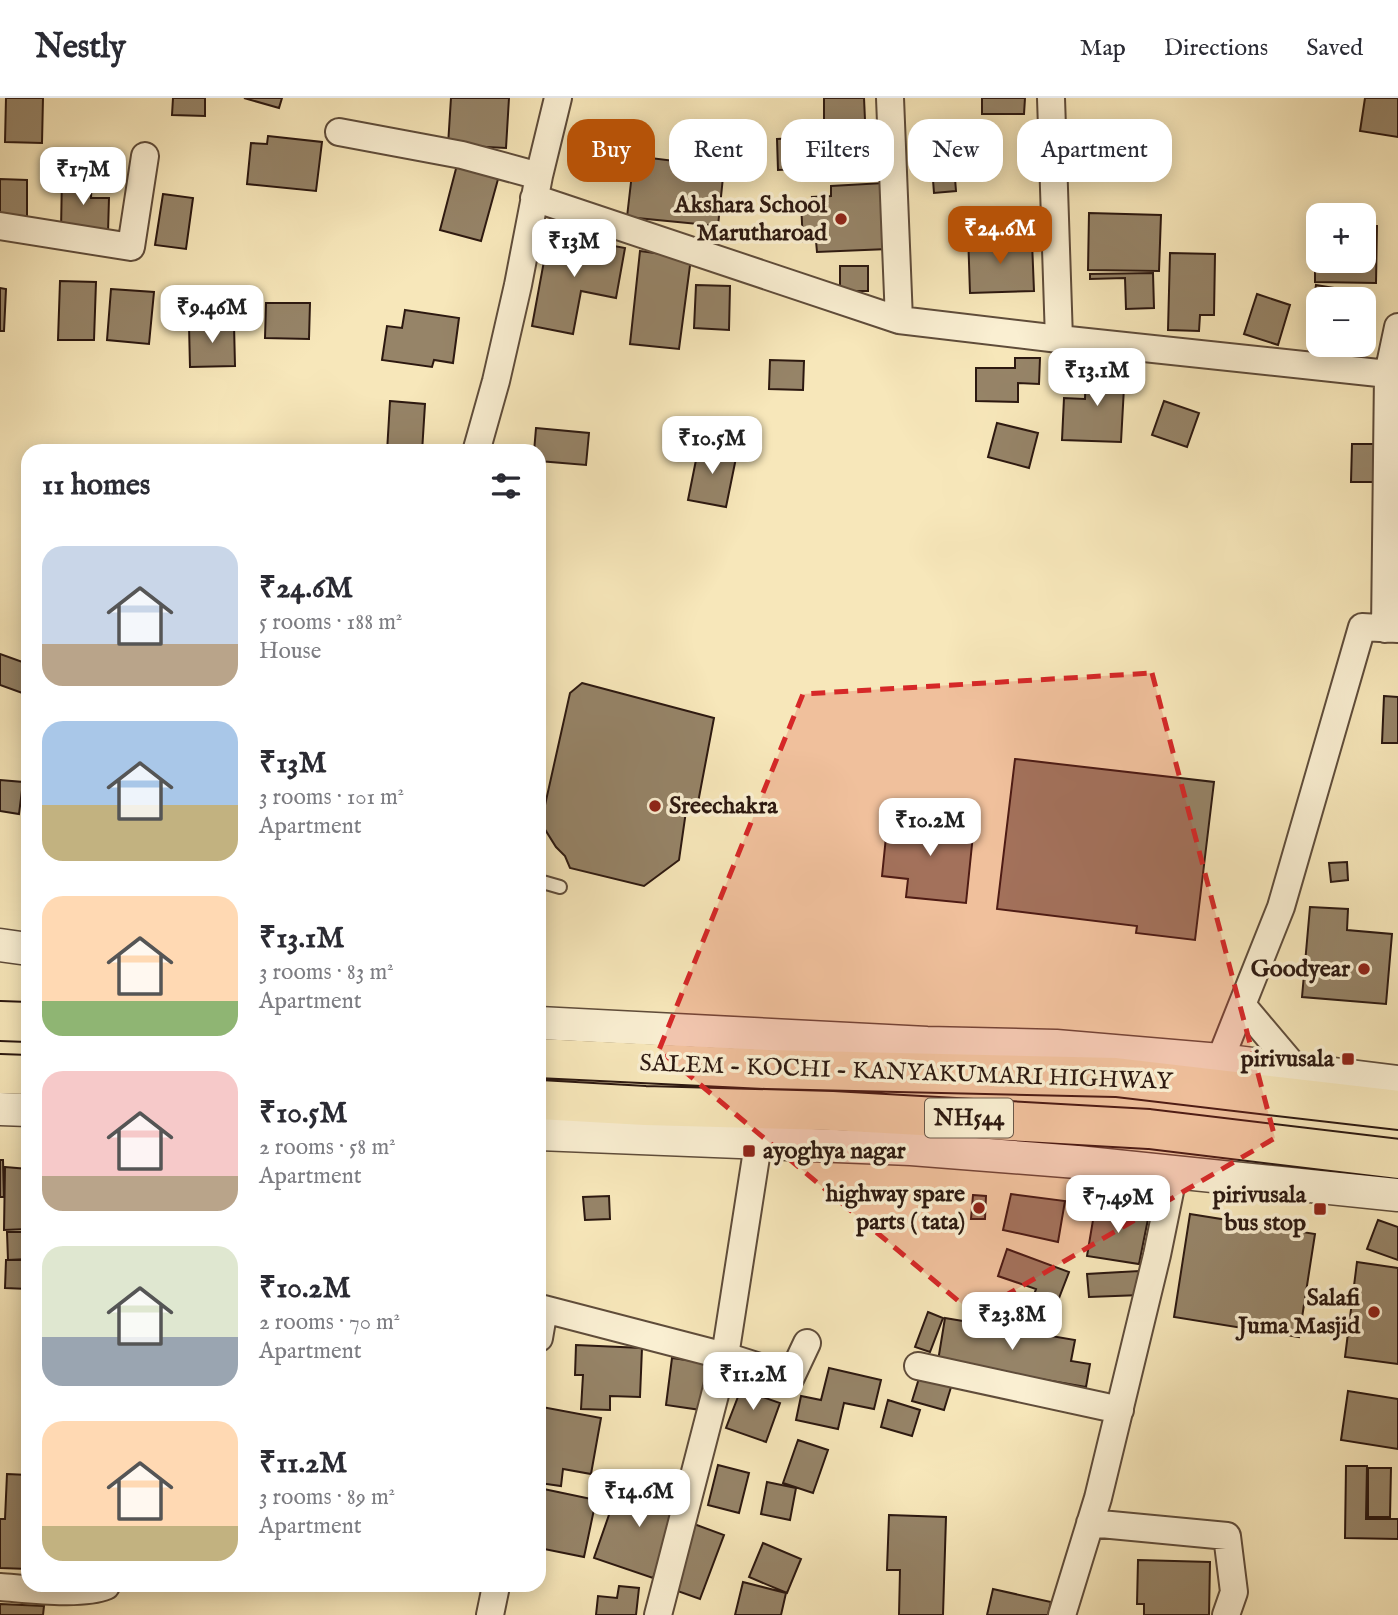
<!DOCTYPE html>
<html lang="en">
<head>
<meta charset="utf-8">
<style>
  body { margin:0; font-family:"IM FELL English",serif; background:#f2f2f3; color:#2b2b33; height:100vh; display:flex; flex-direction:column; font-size:26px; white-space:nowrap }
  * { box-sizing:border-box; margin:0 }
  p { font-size:23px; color:#7c7c81 }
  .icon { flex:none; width:38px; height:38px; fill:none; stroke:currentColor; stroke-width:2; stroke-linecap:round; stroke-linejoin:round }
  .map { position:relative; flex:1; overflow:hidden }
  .side { position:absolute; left:21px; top:346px; width:525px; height:1148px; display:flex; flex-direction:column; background:#fff; border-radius:21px; box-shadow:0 4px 18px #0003 }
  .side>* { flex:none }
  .guide { position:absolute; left:567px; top:21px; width:665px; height:63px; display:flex; gap:14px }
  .fabs { position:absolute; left:1306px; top:105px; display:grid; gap:14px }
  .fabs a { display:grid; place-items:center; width:70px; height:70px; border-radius:14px; background:#fff; box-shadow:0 4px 18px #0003; font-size:35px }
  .price { position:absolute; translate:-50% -60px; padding:0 16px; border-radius:14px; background:#fff; color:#222; font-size:23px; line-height:46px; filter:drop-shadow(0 2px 4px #0008) }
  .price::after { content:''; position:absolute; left:50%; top:42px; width:21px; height:16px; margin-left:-10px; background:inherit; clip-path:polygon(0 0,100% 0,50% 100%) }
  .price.selected { background:#b45309; color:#fff }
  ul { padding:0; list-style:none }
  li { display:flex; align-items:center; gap:21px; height:175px; padding:0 21px }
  li span { display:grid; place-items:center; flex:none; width:196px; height:140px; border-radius:21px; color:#555 }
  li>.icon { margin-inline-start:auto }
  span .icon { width:84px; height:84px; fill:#fffc; stroke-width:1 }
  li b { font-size:30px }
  h2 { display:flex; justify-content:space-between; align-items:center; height:84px; padding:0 21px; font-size:30px }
  .tag { padding:0 24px; border-radius:21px; background:#fff; box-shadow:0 4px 18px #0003; font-size:24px; line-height:63px }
  .tag.selected { background:#b45309; color:#fff }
  header { display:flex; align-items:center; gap:42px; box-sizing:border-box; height:98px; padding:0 35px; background:#fff; border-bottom:2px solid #e1e1e2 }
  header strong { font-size:33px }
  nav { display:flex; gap:38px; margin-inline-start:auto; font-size:24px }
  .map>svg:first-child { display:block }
  .building { fill:#968468; stroke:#2c1810; stroke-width:2 }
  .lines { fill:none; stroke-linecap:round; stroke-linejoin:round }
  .service-casing { stroke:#5f4c3a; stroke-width:16 }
  .minor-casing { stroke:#5f4c3a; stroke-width:30 }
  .tertiary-casing { stroke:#5f4c3a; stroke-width:35 }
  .trunk-casing { stroke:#2c1810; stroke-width:42 }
  .service { stroke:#faefd2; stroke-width:12 }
  .minor { stroke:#faefd2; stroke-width:26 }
  .tertiary { stroke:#faefd2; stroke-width:32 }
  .trunk { stroke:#f7e7ba; stroke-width:38 }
  .marked { fill:#d62828; fill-opacity:0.2; stroke:#d62828; stroke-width:5; stroke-dasharray:14 9; stroke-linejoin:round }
  .poi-dot { fill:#8f2418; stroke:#faefd2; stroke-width:2.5 }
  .labels { text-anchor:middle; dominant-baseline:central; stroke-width:7; stroke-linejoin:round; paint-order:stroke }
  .shield { fill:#faefd2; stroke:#6a584a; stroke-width:2 }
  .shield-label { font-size:23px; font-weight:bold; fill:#2c1810 }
  .poi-label { font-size:24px; font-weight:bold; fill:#2c1810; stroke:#faefd2; text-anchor:end }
  .street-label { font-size:24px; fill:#2c1810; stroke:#faefd2 }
</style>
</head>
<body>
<header>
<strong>Nestly</strong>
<nav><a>Map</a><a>Directions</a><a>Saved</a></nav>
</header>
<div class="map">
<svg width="1398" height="1517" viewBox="0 0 1398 1517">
  <rect width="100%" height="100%" fill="#f7e7ba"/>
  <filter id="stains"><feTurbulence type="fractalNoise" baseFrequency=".00286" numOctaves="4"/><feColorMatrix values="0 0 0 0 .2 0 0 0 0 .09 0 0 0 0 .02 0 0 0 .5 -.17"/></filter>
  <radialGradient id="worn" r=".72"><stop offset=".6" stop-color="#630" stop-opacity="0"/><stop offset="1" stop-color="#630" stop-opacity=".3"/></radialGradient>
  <path class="building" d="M6 0H43L42 45 5 44Z
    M173 0H205V18L172 17Z
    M244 0H282L279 10Z
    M451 0H509L506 50 448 47Z
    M824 0H864L865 22 824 24Z
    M982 0H1025L1024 16H982Z
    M1365 0H1398V39L1360 33Z
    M268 38 322 44 316 93 247 86 251 45 267 46Z
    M848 38 849 69 778 72 777 41Z
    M634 58 724 69 718 128 627 119Z
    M458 63 500 74 481 143 440 132Z
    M954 68 956 93 934 95 932 69Z
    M62 77 92 78 91 100H109L108 135 61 133Z
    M0 81 27 82V125L0 124Z
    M884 85 888 151 817 154 816 143 803 144 801 106H813L812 99 831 98V88Z
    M163 96 193 100 186 151 155 147Z
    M1089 115 1161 117 1159 173 1088 172Z
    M1315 128H1318V163H1363V128H1377L1376 185 1315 184Z
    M984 134 985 146 1032 144 1034 193 970 195 968 135Z
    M549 136 625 150 616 200 581 193 573 236 532 228Z
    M640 153 691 160 679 251 630 246Z
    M1170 155 1215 156 1214 217H1200L1199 233 1168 232Z
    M840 168H868V193H840Z
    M1153 175 1154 210 1126 211 1125 180 1090 181V176Z
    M60 183 96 184 94 242H58Z
    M696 187 730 188 729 232 694 230Z
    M1316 187 1371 196 1363 243V201H1318V231L1310 229Z
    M0 190 6 191 4 233H0Z
    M111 191 154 194 149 246 107 242Z
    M1257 196 1290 207 1278 247 1244 236Z
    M266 205H310L309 241 265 240Z
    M405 212 459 220 453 265 434 262 432 269 382 262 387 228 402 230Z
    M234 226 235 268 190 269 189 227Z
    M1331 247H1363L1361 255 1330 250Z
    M1015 260H1040L1039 286 1018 285V304L976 303V270H1015Z
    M770 262 804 263 803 292 769 291Z
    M1081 263 1082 288 1062 289 1061 264Z
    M1086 269 1125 271 1121 344 1062 342 1064 300 1085 301Z
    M390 303 425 306 422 354H387Z
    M1164 303 1199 315 1187 349 1152 337Z
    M997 325 1038 335 1029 370 988 359Z
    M536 330 589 335 586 367 539 363V354H534Z
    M1352 346H1379L1378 384H1351Z
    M699 347 737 355 726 409 688 402Z
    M0 556 28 566V597L0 587Z
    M582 585 714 620 697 710 686 713 679 762 644 788 570 770 565 758 556 749 541 725 570 595Z
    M1384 598 1398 599V645H1382Z
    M1015 661 1214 684 1195 842 1136 835 1137 828 997 811Z
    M0 682 23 684 19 716 0 713Z
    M888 719 974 727 966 805 906 799 908 781 882 778Z
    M1347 764 1348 782 1331 784 1329 765Z
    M1310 809 1348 811 1347 832 1392 836 1386 906 1302 899Z
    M0 1062H3L4 1099H0Z
    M5 1069 28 1071V1131L4 1132Z
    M1011 1096 1065 1103 1058 1144 1003 1132Z
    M973 1097 986 1098 985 1121H971Z
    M609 1098 610 1121 585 1122 583 1099Z
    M1095 1110 1149 1116 1139 1166 1087 1158Z
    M1190 1116 1315 1136 1299 1239 1174 1219Z
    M1378 1122 1398 1129V1162L1367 1151Z
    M7 1134H28V1161L8 1162Z
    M1007 1151 1069 1174 1054 1213 1031 1205 1036 1191 998 1178Z
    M6 1162H28V1191L5 1190Z
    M1357 1164 1398 1170V1266L1345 1259Z
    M1139 1173 1141 1197 1089 1199 1087 1176Z
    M928 1214 943 1220 930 1254 915 1249Z
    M945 1220 1075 1242 1071 1263 1090 1266 1086 1289 938 1263Z
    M576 1247 642 1250 640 1299 610 1298V1312L581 1311 583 1277H575Z
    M672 1260 708 1265 701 1312 666 1307Z
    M829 1270 881 1282 874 1311 844 1305 838 1331 796 1322 801 1298 821 1302Z
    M920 1277 952 1286 944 1312 912 1303Z
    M746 1278 762 1284 757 1297 780 1305 766 1344 726 1330Z
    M1348 1293 1398 1301V1351L1341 1342Z
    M888 1302 920 1312 912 1338 881 1329Z
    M542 1309 601 1320 591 1376 563 1371 561 1388 539 1385V1325Z
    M798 1342 828 1352 813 1395 783 1385Z
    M718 1367 749 1375 739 1415 708 1407Z
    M1346 1368H1367L1366 1421H1398V1441L1345 1440Z
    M1368 1370H1391L1390 1419H1368Z
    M7 1376 28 1377V1471L0 1470V1421H5Z
    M634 1379 677 1394 671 1414 676 1415 653 1480 594 1460 611 1411 622 1415Z
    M767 1384 796 1390 790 1422 761 1416Z
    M539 1390 596 1402 584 1459 539 1450Z
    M889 1417 946 1419 943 1517H899L900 1472H887Z
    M694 1426 724 1437 700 1501 669 1490Z
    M763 1445 801 1461 787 1495 749 1479Z
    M1138 1462 1210 1464 1209 1517H1144V1506H1137Z
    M743 1484 786 1495 781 1517H735Z
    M619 1488 639 1490 636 1517H596L598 1498 617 1500Z
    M993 1491 1051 1504 1048 1517H987Z
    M0 1506 44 1508 43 1517H0Z"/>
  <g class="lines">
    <g class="service-casing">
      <path id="service" d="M539 783 560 789"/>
    </g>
    <g class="minor-casing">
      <path id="minor" d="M890 0 899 222
        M339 34 462 57 539 78
        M534 100 899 222 1059 241 1051 0
        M0 128 131 149 145 58
        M1059 241 1388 276 1385 531
        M1388 276 1398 229
        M476 354 496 283 518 187 539 78 558 0
        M1242 907 1296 971
        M1220 962 1281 809 1362 529 1398 531
        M539 1240 544 1211 725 1258 791 1279 807 1245
        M918 1268 1120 1312
        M1090 1425 1227 1438 1234 1494 1226 1517
        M0 1489C28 1491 82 1498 106 1488
        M490 1517 496 1488
        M658 1517 725 1258 758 1046
        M1062 1517 1098 1400 1157 1157 1174 1074"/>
    </g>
    <g class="tertiary-casing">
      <path id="tertiary" d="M0 847 28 851
        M539 925 927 945 1056 948 1220 962 1398 984
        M0 1011 28 1012
        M539 1036 911 1051 1077 1064 1398 1097"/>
    </g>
    <g class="trunk-casing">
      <path id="trunk" d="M0 923 28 924
        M539 960 767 971 1116 979 1398 1012
        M0 976 28 977
        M539 1002 645 1008 832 1013 1149 1031 1398 1061"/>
    </g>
    <use href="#service" class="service"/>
    <use href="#minor" class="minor"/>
    <use href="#tertiary" class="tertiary"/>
    <use href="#trunk" class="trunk"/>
  </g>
  <path class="marked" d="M1152 575 1275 1040 974 1216 659 952 803 596Z"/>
  <g class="poi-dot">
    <circle cx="841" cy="121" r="7"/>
    <circle cx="655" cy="708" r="7"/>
    <circle cx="1364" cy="871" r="7"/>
    <rect x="1341" y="954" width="14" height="14" rx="3.5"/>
    <rect x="742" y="1046" width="14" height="14" rx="3.5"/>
    <circle cx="979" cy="1110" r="7"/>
    <rect x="1313" y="1104" width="14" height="14" rx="3.5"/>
    <circle cx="1374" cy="1214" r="7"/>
  </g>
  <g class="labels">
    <rect class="shield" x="925" y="1000.5" width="88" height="39" rx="5"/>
    <g class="shield-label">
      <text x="969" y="1020">NH544</text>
    </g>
    <g class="poi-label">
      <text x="827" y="107">Akshara School<tspan x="827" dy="28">Marutharoad</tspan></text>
      <text x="669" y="708" text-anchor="start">Sreechakra</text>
      <text x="1350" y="871">Goodyear</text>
      <text x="1334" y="961">pirivusala</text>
      <text x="763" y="1053" text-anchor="start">ayoghya nagar</text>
      <text x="965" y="1096">highway spare<tspan x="965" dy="28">parts ( tata)</tspan></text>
      <text x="1306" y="1097">pirivusala<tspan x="1306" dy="28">bus stop</tspan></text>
      <text x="1360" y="1200">Salafi<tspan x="1360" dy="28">Juma Masjid</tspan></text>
    </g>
    <g class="street-label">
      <text transform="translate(906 975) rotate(2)">SALEM - KOCHI - KANYAKUMARI HIGHWAY</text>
    </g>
  </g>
  <rect width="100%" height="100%" filter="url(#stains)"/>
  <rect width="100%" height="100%" fill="url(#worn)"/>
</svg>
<div class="fabs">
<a>+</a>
<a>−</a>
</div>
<b class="price" style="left:83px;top:109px">₹17M</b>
<b class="price selected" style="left:1000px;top:168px">₹24.6M</b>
<b class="price" style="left:574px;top:181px">₹13M</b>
<b class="price" style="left:212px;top:247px">₹9.46M</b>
<b class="price" style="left:1097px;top:310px">₹13.1M</b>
<b class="price" style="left:712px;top:378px">₹10.5M</b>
<b class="price" style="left:930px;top:760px">₹10.2M</b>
<b class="price" style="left:1118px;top:1137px">₹7.49M</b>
<b class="price" style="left:1012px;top:1254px">₹23.8M</b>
<b class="price" style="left:753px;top:1314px">₹11.2M</b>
<b class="price" style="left:639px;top:1431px">₹14.6M</b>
<div class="guide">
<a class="tag selected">Buy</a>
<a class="tag">Rent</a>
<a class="tag">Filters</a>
<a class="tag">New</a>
<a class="tag">Apartment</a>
</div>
<section class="side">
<h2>11 homes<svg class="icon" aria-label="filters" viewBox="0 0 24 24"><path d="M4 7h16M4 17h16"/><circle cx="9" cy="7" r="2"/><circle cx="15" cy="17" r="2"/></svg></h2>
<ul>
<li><span style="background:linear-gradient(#c9d6e8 70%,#b9a48a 0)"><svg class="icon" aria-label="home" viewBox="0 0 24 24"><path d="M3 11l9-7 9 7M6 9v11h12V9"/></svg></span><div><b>₹24.6M</b><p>5 rooms · 188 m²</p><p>House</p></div></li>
<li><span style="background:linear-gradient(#a9c7e8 60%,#c2b280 0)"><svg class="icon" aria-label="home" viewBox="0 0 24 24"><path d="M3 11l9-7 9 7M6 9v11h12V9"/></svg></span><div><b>₹13M</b><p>3 rooms · 101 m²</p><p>Apartment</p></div></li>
<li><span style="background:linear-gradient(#ffd9b3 75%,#8fb573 0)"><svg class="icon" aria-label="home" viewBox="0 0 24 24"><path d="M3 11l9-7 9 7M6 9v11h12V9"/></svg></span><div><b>₹13.1M</b><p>3 rooms · 83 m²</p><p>Apartment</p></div></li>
<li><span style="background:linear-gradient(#f6c9c9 75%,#b9a48a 0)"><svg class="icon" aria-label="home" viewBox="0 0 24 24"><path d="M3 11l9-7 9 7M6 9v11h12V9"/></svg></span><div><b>₹10.5M</b><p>2 rooms · 58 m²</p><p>Apartment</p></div></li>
<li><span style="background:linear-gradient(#dfe7d0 65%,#9aa5b1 0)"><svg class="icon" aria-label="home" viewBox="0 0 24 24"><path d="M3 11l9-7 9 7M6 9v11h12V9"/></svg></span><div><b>₹10.2M</b><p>2 rooms · 70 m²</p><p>Apartment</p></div></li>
<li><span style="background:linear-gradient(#ffd9b3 75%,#c2b280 0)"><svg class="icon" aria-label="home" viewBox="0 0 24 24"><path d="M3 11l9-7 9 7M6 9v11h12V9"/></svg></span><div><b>₹11.2M</b><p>3 rooms · 89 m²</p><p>Apartment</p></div></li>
</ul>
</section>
</div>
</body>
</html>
